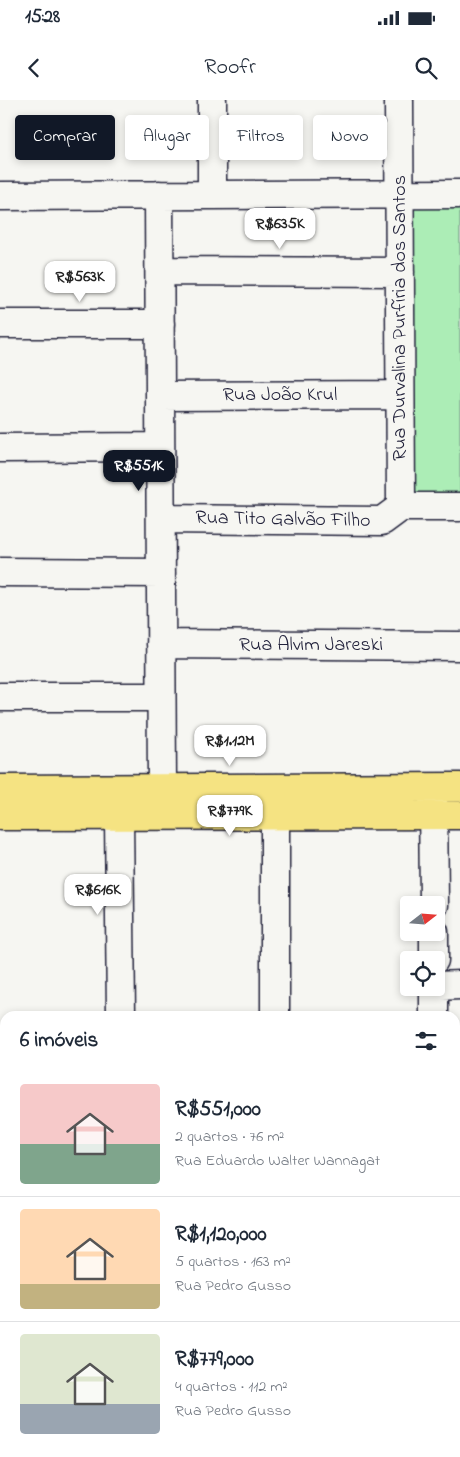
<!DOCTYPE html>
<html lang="pt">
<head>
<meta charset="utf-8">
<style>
  body { margin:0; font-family:"Indie Flower",sans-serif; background:#f2f2f3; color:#1f2937; height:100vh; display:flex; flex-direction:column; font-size:19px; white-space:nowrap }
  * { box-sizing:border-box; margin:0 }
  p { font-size:16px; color:#747a83 }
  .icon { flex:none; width:28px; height:28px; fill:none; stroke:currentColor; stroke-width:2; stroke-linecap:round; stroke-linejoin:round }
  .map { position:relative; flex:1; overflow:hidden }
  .side { position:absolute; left:0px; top:911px; width:460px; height:446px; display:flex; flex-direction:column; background:#fff; border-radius:15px 15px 0 0; box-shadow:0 2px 8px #0003 }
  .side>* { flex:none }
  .banner { position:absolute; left:15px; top:15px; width:430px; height:45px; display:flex; gap:10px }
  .needle { width:32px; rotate:73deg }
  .tools { position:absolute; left:400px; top:796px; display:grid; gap:10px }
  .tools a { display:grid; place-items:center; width:45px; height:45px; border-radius:5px; background:#fff; box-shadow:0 2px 8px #0003; font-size:25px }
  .price { position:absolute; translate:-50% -42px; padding:0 11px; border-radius:10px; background:#fff; color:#222; font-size:16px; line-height:32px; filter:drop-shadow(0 1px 2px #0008) }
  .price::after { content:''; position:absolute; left:50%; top:30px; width:15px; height:11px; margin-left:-8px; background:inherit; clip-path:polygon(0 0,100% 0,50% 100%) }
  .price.on { background:#111827; color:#fff }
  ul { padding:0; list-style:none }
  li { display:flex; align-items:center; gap:15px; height:125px; padding:0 20px }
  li+li { border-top:1px solid #e0e1e3 }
  li span { display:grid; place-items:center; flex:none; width:140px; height:100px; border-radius:5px; color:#555 }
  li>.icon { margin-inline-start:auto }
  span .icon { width:60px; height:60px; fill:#fffc; stroke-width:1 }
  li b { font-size:21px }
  h2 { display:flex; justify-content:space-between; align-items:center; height:60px; padding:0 20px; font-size:21px }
  .chip { padding:0 18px; border-radius:5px; background:#fff; box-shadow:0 2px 8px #0003; font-size:18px; line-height:45px }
  .chip.on { background:#111827; color:#fff }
  .status { display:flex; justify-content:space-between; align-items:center; height:35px; padding:0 25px; background:#fff; direction:ltr }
  .status svg { height:14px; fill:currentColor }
  header { display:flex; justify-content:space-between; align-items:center; height:65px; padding:0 20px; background:#fff; font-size:22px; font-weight:600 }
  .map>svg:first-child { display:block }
  .green { fill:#acedb6; stroke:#678878 }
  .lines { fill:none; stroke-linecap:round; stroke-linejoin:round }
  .minor-casing { stroke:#22223b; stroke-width:31 }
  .major-casing { stroke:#22223b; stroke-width:31 }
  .minor { stroke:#f6f6f2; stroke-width:28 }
  .major { stroke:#f5e382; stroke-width:28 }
  .labels { text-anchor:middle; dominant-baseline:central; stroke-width:4.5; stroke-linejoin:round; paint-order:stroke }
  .street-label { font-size:20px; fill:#22223b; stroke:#f6f6f2 }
</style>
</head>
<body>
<div class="status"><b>15:28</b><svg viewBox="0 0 49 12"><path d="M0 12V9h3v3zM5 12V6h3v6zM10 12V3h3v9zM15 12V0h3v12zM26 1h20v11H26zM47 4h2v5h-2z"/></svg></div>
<header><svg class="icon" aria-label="back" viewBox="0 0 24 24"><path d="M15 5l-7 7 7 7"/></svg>Roofr<svg class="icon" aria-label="search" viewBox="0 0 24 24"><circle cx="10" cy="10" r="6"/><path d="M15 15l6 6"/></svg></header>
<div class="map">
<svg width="460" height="1357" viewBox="0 0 460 1357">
  <rect width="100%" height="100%" fill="#f6f6f2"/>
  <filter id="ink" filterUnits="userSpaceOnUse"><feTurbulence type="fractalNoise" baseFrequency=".02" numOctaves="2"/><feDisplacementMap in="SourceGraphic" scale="10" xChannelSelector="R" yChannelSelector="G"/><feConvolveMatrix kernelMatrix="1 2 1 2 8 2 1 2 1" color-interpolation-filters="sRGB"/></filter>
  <g filter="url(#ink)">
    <path class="green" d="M409 108H460V398L411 399Z"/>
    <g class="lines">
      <g class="minor-casing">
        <path id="minor" d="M212 0V95
          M399 0 401 407
          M159 95 162 688
          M0 96 460 94
          M160 171 400 172
          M0 224H160
          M160 296 400 295
          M0 348 160 347
          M161 419 382 421 401 407H460
          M0 472 161 473
          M161 544 460 546
          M0 597H161
          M433 691 434 805
          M275 715V916
          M119 716 121 916
          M434 832V860
          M436 886 460 885
          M434 916V888
          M455 1040H460
          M455 1193H460
          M0 1203H5
          M455 1351H460
          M276 1352V1357
          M434 1352V1357
          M122 1357V1352"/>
      </g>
      <g class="major-casing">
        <path id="major" d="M0 689 460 687
          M0 716 460 715"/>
      </g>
      <use href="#minor" class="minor"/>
      <use href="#major" class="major"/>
    </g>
  </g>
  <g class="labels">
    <g class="street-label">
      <text transform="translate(400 218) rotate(-90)">Rua Durvalina Purfíria dos Santos</text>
      <text x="280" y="295">Rua João Krul</text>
      <text transform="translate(283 420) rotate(1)">Rua Tito Galvão Filho</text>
      <text x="311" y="545">Rua Alvim Jareski</text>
    </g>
  </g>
</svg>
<div class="tools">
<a><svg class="needle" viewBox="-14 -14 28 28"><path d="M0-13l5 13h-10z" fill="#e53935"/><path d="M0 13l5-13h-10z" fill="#747a83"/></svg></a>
<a><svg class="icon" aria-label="locate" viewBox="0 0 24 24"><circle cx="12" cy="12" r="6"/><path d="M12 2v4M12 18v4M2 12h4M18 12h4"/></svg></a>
</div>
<b class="price" style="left:280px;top:150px">R$635K</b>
<b class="price" style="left:80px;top:203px">R$563K</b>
<b class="price on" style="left:139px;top:392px">R$551K</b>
<b class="price" style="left:230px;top:667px">R$1.12M</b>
<b class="price" style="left:230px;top:737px">R$779K</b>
<b class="price" style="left:98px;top:816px">R$616K</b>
<div class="banner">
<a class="chip on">Comprar</a>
<a class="chip">Alugar</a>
<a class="chip">Filtros</a>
<a class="chip">Novo</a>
</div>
<section class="side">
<h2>6 imóveis<svg class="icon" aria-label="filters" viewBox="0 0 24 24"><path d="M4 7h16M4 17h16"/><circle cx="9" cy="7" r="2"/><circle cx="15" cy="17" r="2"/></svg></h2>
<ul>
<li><span style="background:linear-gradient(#f6c9c9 60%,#7fa58c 0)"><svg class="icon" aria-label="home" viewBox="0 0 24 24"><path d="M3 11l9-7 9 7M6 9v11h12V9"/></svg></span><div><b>R$551,000</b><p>2 quartos · 76 m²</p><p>Rua Eduardo Walter Wannagat</p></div></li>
<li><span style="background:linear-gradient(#ffd9b3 75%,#c2b280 0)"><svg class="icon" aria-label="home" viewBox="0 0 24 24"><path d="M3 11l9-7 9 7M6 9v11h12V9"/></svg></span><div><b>R$1,120,000</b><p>5 quartos · 163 m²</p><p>Rua Pedro Gusso</p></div></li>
<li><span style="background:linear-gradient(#dfe7d0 70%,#9aa5b1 0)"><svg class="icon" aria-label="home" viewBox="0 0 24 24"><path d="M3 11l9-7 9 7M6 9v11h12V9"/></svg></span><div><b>R$779,000</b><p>4 quartos · 112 m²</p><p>Rua Pedro Gusso</p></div></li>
</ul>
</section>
</div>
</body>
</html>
